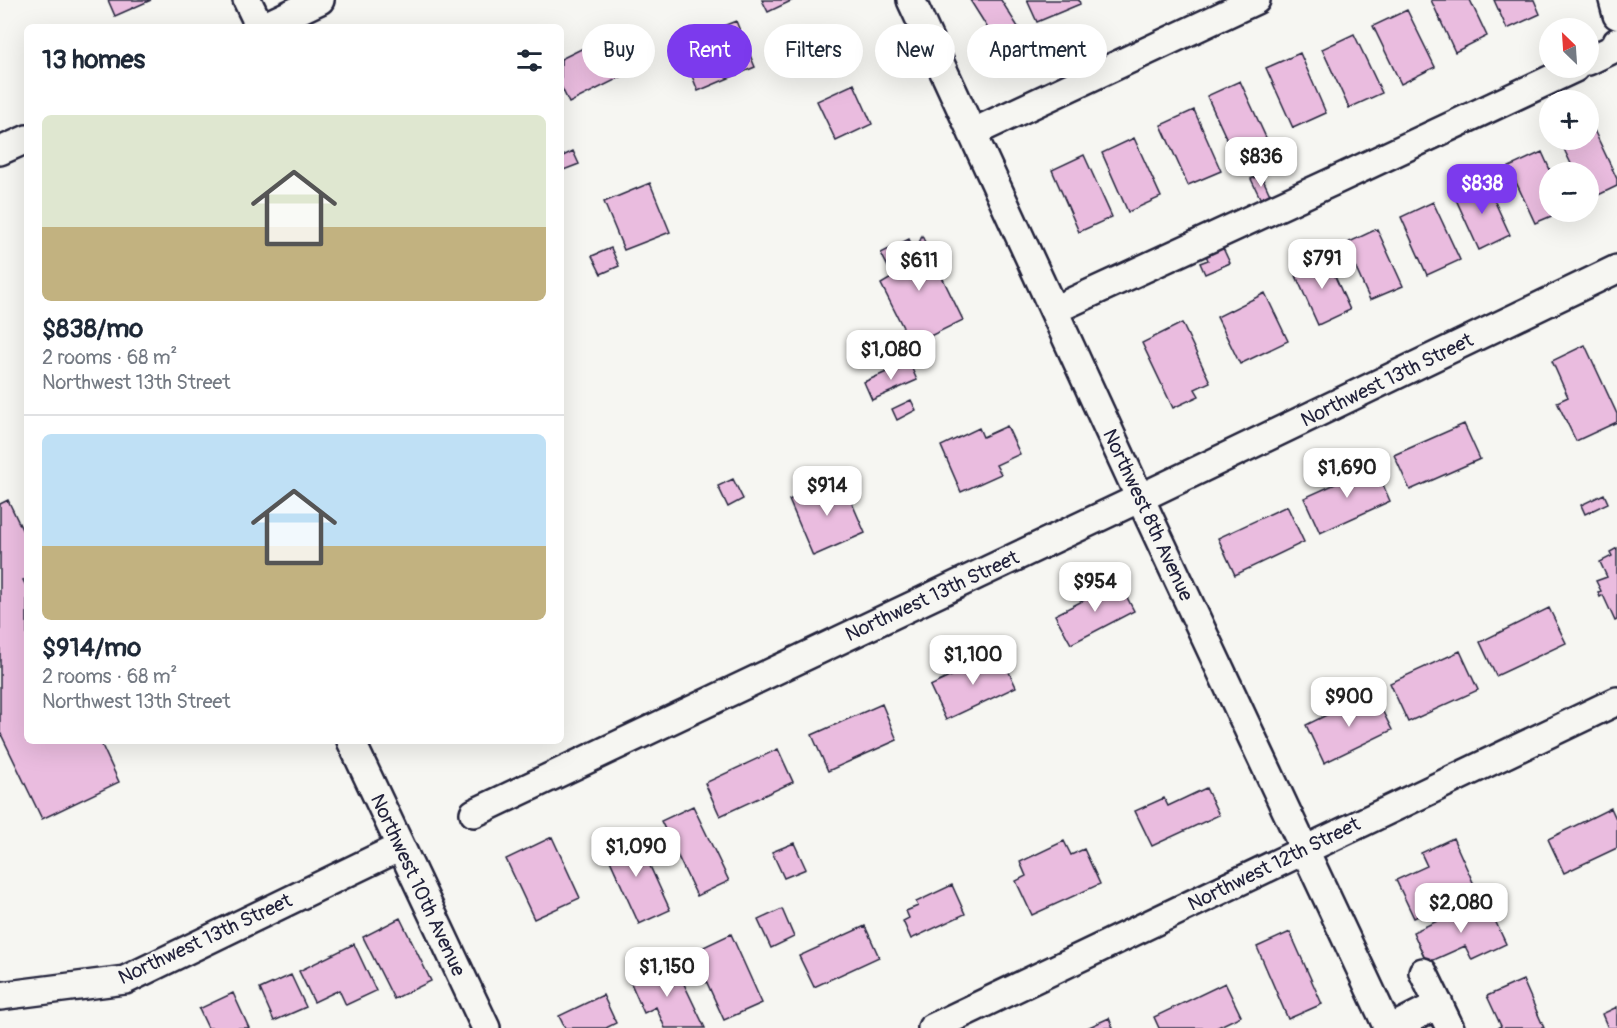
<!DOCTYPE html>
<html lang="en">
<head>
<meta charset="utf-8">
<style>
  body { margin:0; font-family:Pangolin,sans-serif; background:#f2f2f3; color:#1f2937; height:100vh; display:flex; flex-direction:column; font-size:22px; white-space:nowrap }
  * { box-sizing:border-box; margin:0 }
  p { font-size:20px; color:#747a83 }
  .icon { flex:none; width:33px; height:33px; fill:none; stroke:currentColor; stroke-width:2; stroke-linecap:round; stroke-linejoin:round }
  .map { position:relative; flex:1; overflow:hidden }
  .sheet { position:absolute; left:24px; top:24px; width:540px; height:720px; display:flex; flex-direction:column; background:#fff; border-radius:9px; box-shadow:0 6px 24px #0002 }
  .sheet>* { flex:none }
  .banner { position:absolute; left:582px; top:24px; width:570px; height:54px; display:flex; gap:12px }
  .needle { width:39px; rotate:335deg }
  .buttons { position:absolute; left:1539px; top:18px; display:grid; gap:12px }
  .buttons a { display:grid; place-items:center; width:60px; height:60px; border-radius:50%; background:#fff; box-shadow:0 6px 24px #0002; font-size:30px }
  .price { position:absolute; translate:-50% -51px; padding:0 14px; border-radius:12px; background:#fff; color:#222; font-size:20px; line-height:39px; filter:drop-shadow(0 2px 3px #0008) }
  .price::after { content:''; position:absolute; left:50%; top:36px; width:18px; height:14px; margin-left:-9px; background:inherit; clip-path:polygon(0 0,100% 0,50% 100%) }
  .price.current { background:#7c3aed; color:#fff }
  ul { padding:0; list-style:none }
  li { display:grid; align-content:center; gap:12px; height:318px; padding:0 18px }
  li+li { border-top:2px solid #e0e1e3 }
  li span { display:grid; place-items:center; height:186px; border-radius:9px; color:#555 }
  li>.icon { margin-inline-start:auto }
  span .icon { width:108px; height:108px; fill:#fffc; stroke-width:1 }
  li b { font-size:26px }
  h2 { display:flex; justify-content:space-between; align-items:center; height:72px; padding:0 18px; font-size:26px }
  .pill { padding:0 21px; border-radius:27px; background:#fff; box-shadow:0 6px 24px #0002; font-size:21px; line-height:54px }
  .pill.current { background:#7c3aed; color:#fff }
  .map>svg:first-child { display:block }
  .building { fill:#eabcdf; stroke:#22223b; stroke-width:1.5 }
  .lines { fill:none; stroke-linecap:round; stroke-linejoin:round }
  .minor-casing { stroke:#22223b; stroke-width:32 }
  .minor { stroke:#f6f6f2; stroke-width:27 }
  .labels { text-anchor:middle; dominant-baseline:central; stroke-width:4.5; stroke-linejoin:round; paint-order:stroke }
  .street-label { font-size:20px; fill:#22223b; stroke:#f6f6f2 }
</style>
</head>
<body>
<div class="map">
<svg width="1617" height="1028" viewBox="0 0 1617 1028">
  <rect width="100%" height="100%" fill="#f6f6f2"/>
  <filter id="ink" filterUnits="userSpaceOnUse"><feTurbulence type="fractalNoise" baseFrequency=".0167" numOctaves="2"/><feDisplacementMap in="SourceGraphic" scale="12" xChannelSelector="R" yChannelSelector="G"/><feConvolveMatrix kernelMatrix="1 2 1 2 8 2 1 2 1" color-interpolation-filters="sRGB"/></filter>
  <g filter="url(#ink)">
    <path class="building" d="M108 0H151L115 16Z
      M762 0H793L768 12Z
      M970 0H1001L1020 30 994 38Z
      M1027 0H1079L1080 4 1037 22Z
      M1431 0H1470L1487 36 1455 52Z
      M1494 0H1534L1540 14 1507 29Z
      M1407 10 1435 67 1401 84 1373 26Z
      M736 21 755 67 698 91 688 66 717 54 708 32Z
      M628 26 647 64 569 103 561 86V59Z
      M1354 34 1382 93 1349 108 1322 49Z
      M1300 53 1326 113 1293 128 1266 68Z
      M1240 81 1268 142 1235 157 1207 96Z
      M854 84 872 124 836 141 817 101Z
      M1194 110 1221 171 1188 185 1161 125Z
      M1593 128 1617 179V186L1588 200V172H1575L1561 143 1568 140H1588V130Z
      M1134 138 1161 197 1128 212 1102 153Z
      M573 151 579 164 561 171V157Z
      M1542 152 1551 172H1550V212H1561L1535 223 1509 167Z
      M1084 155 1112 217 1079 232 1052 170Z
      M1261 175 1271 197 1262 202 1251 179Z
      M1485 180 1510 235 1479 250 1454 195Z
      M650 183 670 232 624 250 604 202Z
      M1433 202 1460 260 1427 275 1401 217Z
      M1377 229 1403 286 1370 300 1345 244Z
      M922 236 963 320 912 345 881 284 893 277 881 253 909 239 915 252Z
      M1222 246 1230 263 1205 274 1200 263 1208 260 1205 253Z
      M611 248 619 266 601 274 592 256Z
      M1325 254 1350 310 1318 325 1293 269Z
      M1265 293 1288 341 1240 364 1217 317Z
      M1182 323 1210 382 1195 389 1199 396 1173 408 1142 343Z
      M1585 345 1617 414V422L1576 441 1557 402 1568 397 1552 361Z
      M909 362 917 380 872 400 864 382Z
      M911 400 916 410 897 420 892 409Z
      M1464 424 1480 459 1410 490 1394 455Z
      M1007 426 1020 454 996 465 1001 474 961 492 941 446 979 428 983 437Z
      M1375 466 1390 501 1320 533 1304 498Z
      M841 478 865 533 813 556 789 500Z
      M733 479 743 499 728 507 718 486Z
      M1604 494 1608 503 1585 514 1581 505Z
      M8 500 27 540V579L23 580 27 588V741H100L119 782 42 819 0 732V504Z
      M1287 506 1304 542 1235 575 1218 538Z
      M1617 548V620L1615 621 1603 595 1600 597 1598 592 1601 591 1596 581 1607 577 1600 562 1612 556 1610 552Z
      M1119 582 1134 611 1071 644 1055 615Z
      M1549 608 1566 643 1496 676 1480 642Z
      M1460 651 1478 690 1408 722 1390 683Z
      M1000 653 1016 687 946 720 930 686Z
      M1373 692 1392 730 1324 763 1306 725Z
      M882 704 897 740 828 771 812 735Z
      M778 749 793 782 720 816 705 783Z
      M1206 788 1219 815 1152 846 1135 811 1164 798 1168 806Z
      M693 806 729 881 697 896 661 821Z
      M1611 808 1617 821V848L1564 873 1548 839Z
      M634 831 670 910 639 924 603 845Z
      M552 837 580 898 534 919 506 859Z
      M1453 838 1476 889 1414 918 1396 880 1427 866 1421 853Z
      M1064 841 1071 855 1084 849 1100 884 1032 915 1016 881 1026 876 1020 862Z
      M794 843 806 869 784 878 772 852Z
      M952 885 965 914 911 939 903 921 909 918 906 911 918 906 916 902Z
      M1485 899 1506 944 1472 960 1465 946 1427 963 1413 932Z
      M782 909 794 937 771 948 758 920Z
      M400 918 431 981 394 999 363 937Z
      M865 926 879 957 814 987 799 956Z
      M1290 932 1322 1004 1288 1019 1257 947Z
      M731 934 762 1003 724 1020 693 952Z
      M354 944 376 991 346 1005 339 990 314 1002 299 971Z
      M673 961 705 1028H665L656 1007 644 1013 630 981Z
      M291 975 306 1007 274 1021 260 989Z
      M1523 980 1544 1028H1497L1501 1026 1487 996Z
      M1225 983 1241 1016 1216 1028H1159L1154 1017Z
      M233 993 249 1028H208L199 1009Z
      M603 995 616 1023 606 1028H565L559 1016Z
      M1617 1007V1028H1608L1602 1014Z
      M1109 1018 1113 1028H1087Z"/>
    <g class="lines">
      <g class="minor-casing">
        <path id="minor" d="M247 0 260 27
          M911 0 1140 498 1388 1028
          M1613 0 1617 15
          M263 27 320 0
          M1588 61 1615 48 1617 42
          M972 133 1256 0
          M0 151 27 139
          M1054 310 1332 182 1575 68
          M351 741 486 1028
          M474 813 1140 498 1617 269
          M1423 972 1450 1028
          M0 996 125 980 400 847
          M932 1028 1617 701
          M1392 1028 1439 1004"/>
      </g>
      <use href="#minor" class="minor"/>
    </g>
  </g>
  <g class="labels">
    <g class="street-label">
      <text transform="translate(1387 380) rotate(-26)">Northwest 13th Street</text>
      <text transform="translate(1148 515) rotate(65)">Northwest 8th Avenue</text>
      <text transform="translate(932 596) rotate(-25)">Northwest 13th Street</text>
      <text transform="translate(1274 864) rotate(-26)">Northwest 12th Street</text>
      <text transform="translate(418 885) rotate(65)">Northwest 10th Avenue</text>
      <text transform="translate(205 939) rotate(-25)">Northwest 13th Street</text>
    </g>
  </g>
</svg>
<div class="buttons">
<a><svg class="needle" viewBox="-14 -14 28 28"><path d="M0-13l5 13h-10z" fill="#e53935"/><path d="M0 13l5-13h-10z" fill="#747a83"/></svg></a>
<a>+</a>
<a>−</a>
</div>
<b class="price" style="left:1261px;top:188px">$836</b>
<b class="price current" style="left:1482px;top:215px">$838</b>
<b class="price" style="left:1322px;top:290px">$791</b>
<b class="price" style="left:919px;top:292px">$611</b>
<b class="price" style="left:891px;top:381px">$1,080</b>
<b class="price" style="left:1347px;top:499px">$1,690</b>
<b class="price" style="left:827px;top:517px">$914</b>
<b class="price" style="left:1095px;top:613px">$954</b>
<b class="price" style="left:973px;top:686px">$1,100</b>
<b class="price" style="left:1349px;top:728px">$900</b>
<b class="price" style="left:636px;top:878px">$1,090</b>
<b class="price" style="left:1461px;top:934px">$2,080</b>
<b class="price" style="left:667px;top:998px">$1,150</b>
<div class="banner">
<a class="pill">Buy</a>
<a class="pill current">Rent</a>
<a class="pill">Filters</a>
<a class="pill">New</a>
<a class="pill">Apartment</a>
</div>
<section class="sheet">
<h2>13 homes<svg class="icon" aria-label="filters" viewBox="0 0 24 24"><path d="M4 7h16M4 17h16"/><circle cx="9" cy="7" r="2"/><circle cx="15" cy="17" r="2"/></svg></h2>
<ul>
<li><span style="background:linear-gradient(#dfe7d0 60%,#c2b280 0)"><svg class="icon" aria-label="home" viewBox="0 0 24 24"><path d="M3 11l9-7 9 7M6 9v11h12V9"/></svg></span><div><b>$838/mo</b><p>2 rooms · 68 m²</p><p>Northwest 13th Street</p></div></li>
<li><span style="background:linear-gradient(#bfe0f5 60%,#c2b280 0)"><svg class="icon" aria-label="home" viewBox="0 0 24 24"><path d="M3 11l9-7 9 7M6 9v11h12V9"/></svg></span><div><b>$914/mo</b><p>2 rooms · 68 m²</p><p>Northwest 13th Street</p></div></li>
</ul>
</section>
</div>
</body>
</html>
